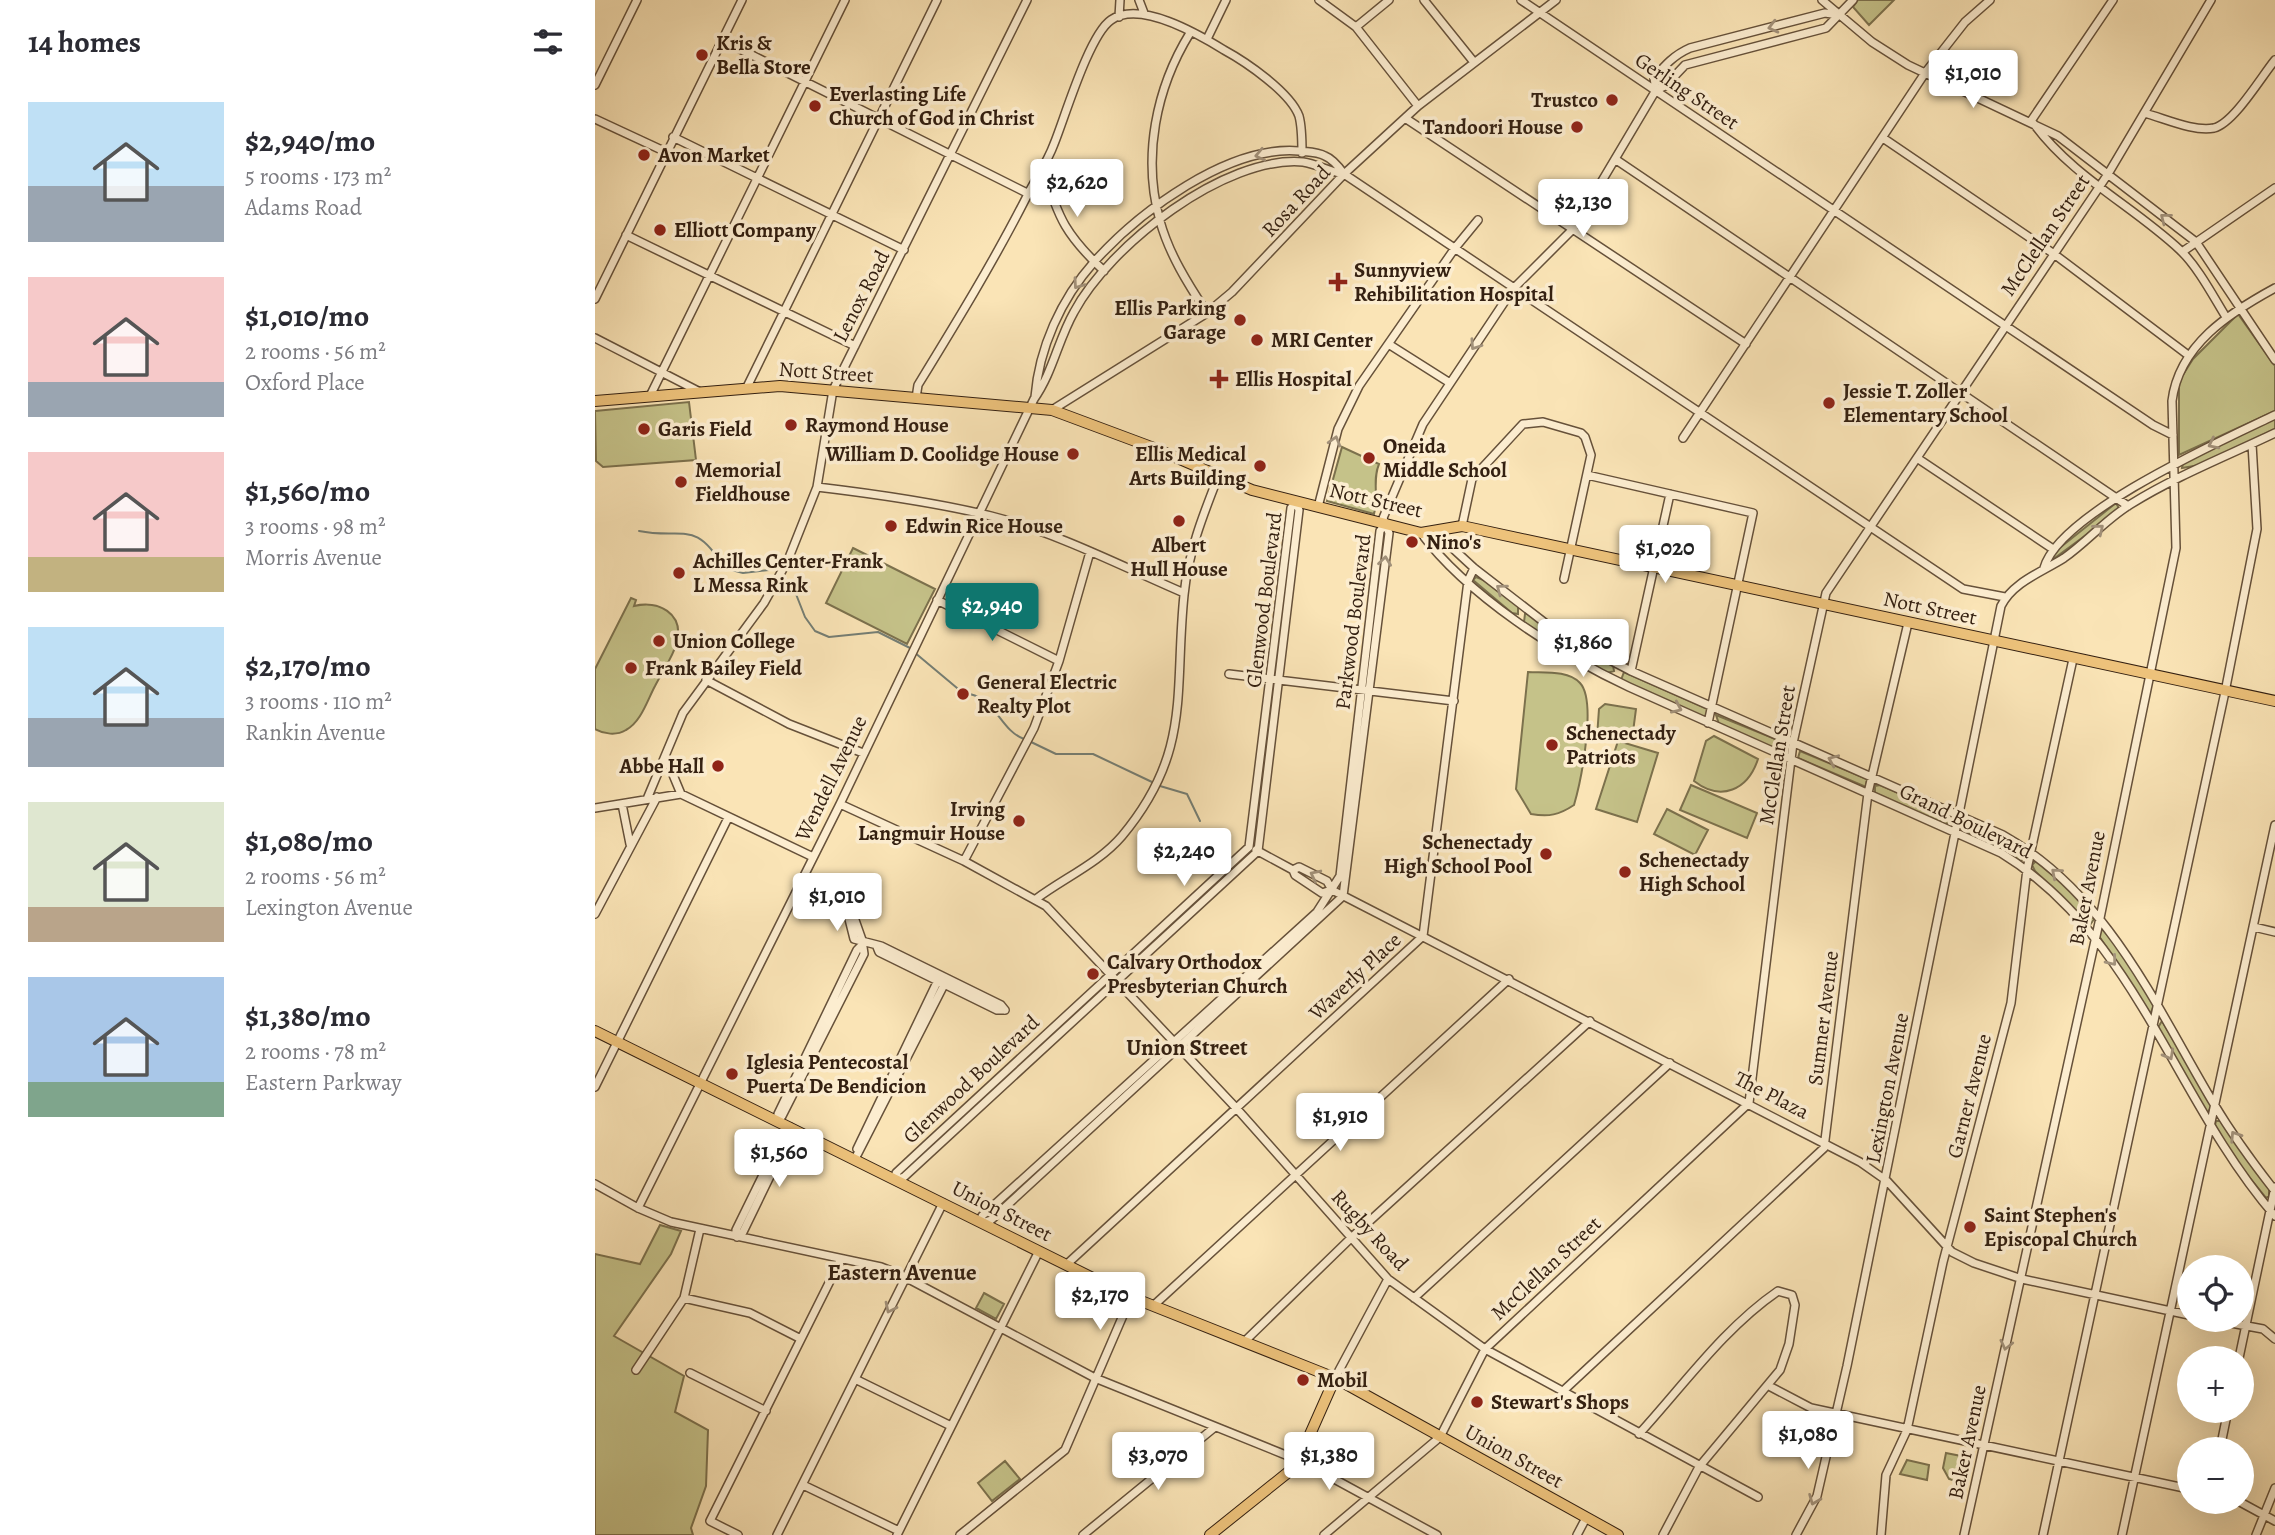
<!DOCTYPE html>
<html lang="en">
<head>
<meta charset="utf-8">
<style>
  body { margin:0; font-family:Alegreya,serif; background:#f7f7f7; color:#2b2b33; height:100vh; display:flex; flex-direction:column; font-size:26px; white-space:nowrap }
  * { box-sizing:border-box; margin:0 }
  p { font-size:23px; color:#7c7c81 }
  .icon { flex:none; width:38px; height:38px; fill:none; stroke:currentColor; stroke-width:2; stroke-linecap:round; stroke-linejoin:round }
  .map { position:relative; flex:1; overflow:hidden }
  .details { display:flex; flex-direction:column; background:#fff; width:595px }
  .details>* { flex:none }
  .controls { position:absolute; left:1582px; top:1255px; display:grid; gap:14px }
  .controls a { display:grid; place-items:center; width:77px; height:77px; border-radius:50%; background:#fff; box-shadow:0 7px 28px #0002; font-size:35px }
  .price { position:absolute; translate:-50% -60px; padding:0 16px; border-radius:7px; background:#fff; color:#222; font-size:23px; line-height:46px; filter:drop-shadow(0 2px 4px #0008) }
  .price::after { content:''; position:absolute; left:50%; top:42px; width:21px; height:16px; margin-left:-10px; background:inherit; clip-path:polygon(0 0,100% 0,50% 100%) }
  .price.on { background:#0f766e; color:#fff }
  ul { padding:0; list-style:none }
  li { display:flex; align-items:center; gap:21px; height:175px; padding:0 28px }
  li span { display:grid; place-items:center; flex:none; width:196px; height:140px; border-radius:0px; color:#555 }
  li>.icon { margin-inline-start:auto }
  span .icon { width:84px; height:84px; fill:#fffc; stroke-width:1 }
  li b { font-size:30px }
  h2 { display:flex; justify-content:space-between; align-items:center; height:84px; padding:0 28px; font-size:30px }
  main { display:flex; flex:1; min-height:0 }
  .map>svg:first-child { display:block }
  .green { fill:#c5c289; stroke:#7c714d; stroke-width:2 }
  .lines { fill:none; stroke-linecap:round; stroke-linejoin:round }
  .stream { stroke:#757e74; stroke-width:2 }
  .minor-casing { stroke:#66513a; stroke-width:10 }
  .major-casing { stroke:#342011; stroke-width:12 }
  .minor { stroke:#fcedd0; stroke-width:7 }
  .major { stroke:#edc27b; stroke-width:10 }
  .oneway { stroke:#a2917a }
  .poi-dot { fill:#8f2418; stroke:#fcedd0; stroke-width:2.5 }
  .labels { text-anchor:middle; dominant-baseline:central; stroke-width:7; stroke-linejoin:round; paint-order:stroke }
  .poi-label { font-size:21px; font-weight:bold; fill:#342011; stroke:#fcedd0; text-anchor:start }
  .street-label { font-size:21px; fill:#342011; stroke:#fcedd0 }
  .neighbourhood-label { font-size:23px; font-weight:bold; fill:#342011; stroke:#fcedd0 }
</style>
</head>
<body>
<main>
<section class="details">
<h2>14 homes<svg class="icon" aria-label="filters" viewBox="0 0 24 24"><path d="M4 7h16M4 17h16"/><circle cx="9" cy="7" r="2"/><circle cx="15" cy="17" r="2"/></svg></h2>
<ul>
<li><span style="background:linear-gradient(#bfe0f5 60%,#9aa5b1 0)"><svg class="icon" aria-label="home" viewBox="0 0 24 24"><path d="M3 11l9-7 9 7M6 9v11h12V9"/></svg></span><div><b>$2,940/mo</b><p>5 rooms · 173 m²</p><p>Adams Road</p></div></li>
<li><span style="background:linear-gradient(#f6c9c9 75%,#9aa5b1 0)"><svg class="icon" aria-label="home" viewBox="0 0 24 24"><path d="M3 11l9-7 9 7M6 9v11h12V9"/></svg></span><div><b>$1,010/mo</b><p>2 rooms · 56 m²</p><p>Oxford Place</p></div></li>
<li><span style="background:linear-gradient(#f6c9c9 75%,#c2b280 0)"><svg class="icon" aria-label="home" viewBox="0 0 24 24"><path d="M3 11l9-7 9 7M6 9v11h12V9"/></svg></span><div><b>$1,560/mo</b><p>3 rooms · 98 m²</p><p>Morris Avenue</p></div></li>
<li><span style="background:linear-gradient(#bfe0f5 65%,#9aa5b1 0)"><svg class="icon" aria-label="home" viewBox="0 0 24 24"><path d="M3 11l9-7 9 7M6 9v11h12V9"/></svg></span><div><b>$2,170/mo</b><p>3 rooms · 110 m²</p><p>Rankin Avenue</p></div></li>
<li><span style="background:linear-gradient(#dfe7d0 75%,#b9a48a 0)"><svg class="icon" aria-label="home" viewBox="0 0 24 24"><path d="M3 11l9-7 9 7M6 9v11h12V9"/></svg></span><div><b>$1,080/mo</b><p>2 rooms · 56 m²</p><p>Lexington Avenue</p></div></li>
<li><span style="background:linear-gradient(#a9c7e8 75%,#7fa58c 0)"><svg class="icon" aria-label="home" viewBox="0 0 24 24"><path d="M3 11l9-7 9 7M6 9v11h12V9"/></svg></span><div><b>$1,380/mo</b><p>2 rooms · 78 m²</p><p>Eastern Parkway</p></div></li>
</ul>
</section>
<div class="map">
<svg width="1680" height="1535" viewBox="0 0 1680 1535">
  <rect width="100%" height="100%" fill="#fae4b6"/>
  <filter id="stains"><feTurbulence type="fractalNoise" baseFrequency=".00286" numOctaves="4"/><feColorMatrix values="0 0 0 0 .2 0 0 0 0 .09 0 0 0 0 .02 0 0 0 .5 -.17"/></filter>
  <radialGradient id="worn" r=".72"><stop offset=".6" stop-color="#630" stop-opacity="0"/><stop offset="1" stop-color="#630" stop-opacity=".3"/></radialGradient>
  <path class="green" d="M1263 0H1299L1274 25 1258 7Z
    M1643 314 1680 366V411L1584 455V381L1598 359Z
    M94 402 101 460 8 467 1 461 0 411Z
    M1680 418V429L1605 465 1587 468 1588 462Z
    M747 447 784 464C777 481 784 495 779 514L732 501Z
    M1521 503 1525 510 1457 560V554Z
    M258 548 340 589 312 644 231 603Z
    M881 577 891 581 923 606V614L917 613 878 580Z
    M36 598 41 600 39 606C63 600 89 613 82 642 78 657 67 672 60 686 52 701 46 722 31 730 21 736 9 734 0 729V669Z
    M930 614H936L1018 665 1019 671 1012 673 970 650 929 622Z
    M933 672C949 673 973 670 985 683 1002 701 986 781 979 805 964 815 954 817 936 814L921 789Z
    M1029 672 1113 709 1112 715 1108 717 1026 680Z
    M1010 704 1041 709 1038 732 1023 741 1063 753 1042 822 1001 809 1023 741 1002 737 1004 709Z
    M1121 715 1190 743 1191 751 1186 752 1124 724Z
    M1119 736 1163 759C1153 790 1126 802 1099 781L1111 741Z
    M1205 751 1272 779 1271 787 1203 758Z
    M1096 785 1162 813 1152 838 1085 810Z
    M1285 785 1354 815V823L1348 824 1280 793V786Z
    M1072 809 1113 830 1100 855 1059 834Z
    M1368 820 1425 848 1432 855 1426 861 1365 829 1362 826Z
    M1442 860 1477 890 1499 919 1495 925 1440 871 1437 865Z
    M1507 929 1532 957 1559 1006 1555 1014 1504 936Z
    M1567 1021 1617 1105 1612 1114 1562 1029Z
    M1621 1121H1626L1674 1187V1196L1671 1198 1637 1156 1620 1125Z
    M65 1225 86 1231 76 1254 19 1336 89 1376 80 1412 113 1430 111 1486 96 1528 98 1535H0V1254L45 1264Z
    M389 1293 409 1304 401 1319 381 1308Z
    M1351 1453 1371 1457 1375 1462 1370 1484 1354 1479 1348 1468Z
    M1312 1460 1334 1465 1332 1480 1305 1474Z
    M410 1461 425 1479 397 1501 383 1483Z"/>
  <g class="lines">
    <path class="stream" d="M44 531C88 540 100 518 129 568L148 573 174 570
      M197 584 210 617 220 631 234 637 283 632 315 648
      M319 652 368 693C401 695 404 730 429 739
      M434 741 461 754H498L557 782
      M565 786 592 794 605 821"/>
    <g class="minor-casing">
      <path id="minor" d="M544 0 549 13
        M724 0 761 27 823 106
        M829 0 878 61
        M926 0 1558 425 1578 435
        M1227 0 1277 42 1313 65 1463 136 1601 242 1680 360
        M524 17 525 0
        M761 27 794 0
        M595 33C561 88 547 157 565 221 574 254 593 284 612 313
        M612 39 631 0
        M127 40 434 194
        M0 85 42 0
        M1061 90 1059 78C1070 65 1079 55 1095 48L1230 13 1243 15
        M1549 113C1569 118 1598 132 1619 128 1639 123 1666 77 1680 60
        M810 118 1151 344
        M0 119 71 152
        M1436 121 1518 0
        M1439 124C1478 177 1538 206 1585 250 1603 267 1618 296 1631 317
        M78 137 309 250
        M1288 138 1459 254 1593 355
        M1020 159 1533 506
        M449 170C463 219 472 236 509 271
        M31 235 260 346
        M1587 252 1680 188
        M0 299 147 0
        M0 338 105 392
        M795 345 855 383
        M151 389 342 0
        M55 396 250 0
        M440 397C444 348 466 299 499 262 544 212 633 145 704 151 712 152 723 152 730 156 738 159 744 167 749 174L1368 589 1410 597
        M321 398 323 385C361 323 399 261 432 196 441 178 452 163 459 144 470 117 494 35 516 20 545 0 603 34 629 50 651 62 695 92 704 116 707 127 707 142 707 153
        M457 410 612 313 637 292 749 174 823 106 961 0
        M1088 438 1330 73 1370 22 1395 0
        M1322 458 1458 549
        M992 475 1158 513 1113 723
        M222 487C281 494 339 502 396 516 463 533 526 566 589 593
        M723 507 743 429 764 386 860 248 883 220
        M867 526 877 479 928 424 948 422 986 433 990 437 996 455 969 579
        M839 531 879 568 963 633 1036 671 1408 835C1513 894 1560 1005 1619 1104 1637 1134 1658 1163 1680 1191
        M826 533C872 595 965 655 1034 687L1406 853C1541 935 1580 1101 1680 1216
        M1449 568C1464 513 1628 440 1680 415
        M342 600 464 661
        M1036 671 1075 494
        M634 674 859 701
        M111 680 194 724 268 753
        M71 758 86 794
        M52 799 88 713 169 603 193 560 222 487 238 390 432 0
        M27 804 35 844
        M245 804 369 861 451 906 643 1110 793 1279 890 1349 1163 1497
        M0 808 86 794 218 857
        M661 850 698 870 700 875 727 893 736 890
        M369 861 439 728 464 661 495 552
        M698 870 704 867 732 881 737 890 1265 1162 1292 1181 1357 1252 1379 1263 1427 1279 1594 1315
        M209 877 254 903 267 940
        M249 899 259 939 286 946 406 1005 410 1010
        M441 899C469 878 504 863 527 836 597 752 579 693 589 595 593 553 608 515 623 477
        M0 914 62 797
        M1659 927 1680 932
        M282 947 284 952 402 1010H410
        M0 1087 133 818
        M182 1121 183 1114 262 950 270 942
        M182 1121 187 1116 269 954 268 947
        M262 1149 345 976
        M260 1159 352 979
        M302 1179 309 1177 663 851 704 510 701 502
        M302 1179 301 1173 330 1146 654 847 696 508 701 502
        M0 1184 43 1208 76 1222 286 1267 306 1275 500 1378 708 1462 842 1535
        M43 1208 245 804 439 399C458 372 463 340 479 312 514 246 630 155 708 162 722 164 735 172 749 174
        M386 1223 387 1216 722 912 745 876 785 531 790 524
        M387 1223 396 1220 748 896 794 533 788 518 828 424 918 289 979 228 1061 90 1070 86 1090 65 1231 28 1258 0
        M142 1237 141 1230 189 1132 195 1127
        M142 1237 148 1232 195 1135V1127
        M471 1265 828 936 873 581 879 568
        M89 1298 155 1313 206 1339
        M819 1298 1075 1063
        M558 1306 914 979
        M1620 1320 1668 1329 1680 1339
        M650 1341 757 1237 995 1021
        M1644 1358 1680 1187
        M41 1370 89 1298 105 1229
        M95 1373 171 1411
        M740 1378 793 1279
        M260 1379 356 1426
        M1174 1386 1216 1408 1594 1489
        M967 1392 1229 1148 1273 793 1313 623
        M1044 1434C1088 1386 1129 1328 1183 1291L1197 1295 1200 1305 1194 1344 1185 1370 1104 1467 1068 1535
        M1625 1449 1633 1410
        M208 1485 304 1531
        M1645 1502 1680 1521
        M143 1535 115 1521 246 1259
        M182 1535 348 1203
        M302 1535 444 1251
        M365 1535 470 1450 536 1297
        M488 1535 620 1427
        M729 1535 845 1437 890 1349 1154 1103 1198 743 1231 593 1513 174 1616 0
        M982 1535 991 1518
        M1201 1535 1222 1496 1252 1366 1406 606C1418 582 1447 572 1469 558 1492 542 1511 519 1536 504 1581 476 1632 456 1680 433
        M1286 1535 1291 1475 1312 1430 1348 1262 1416 1003 1432 869 1478 659
        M1369 1535 1505 918 1581 548 1577 401C1584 345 1634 313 1680 288
        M1448 1535 1630 692 1662 529 1657 444
        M1527 1535 1680 825
        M1661 1535 1680 1488"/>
    </g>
    <g class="major-casing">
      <path id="major" d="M0 401 185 386 457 410 559 448 657 490 826 533 867 526 1680 701
        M0 1031 536 1297 740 1378 1023 1535
        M615 1535 701 1466 740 1378"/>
    </g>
    <use href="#minor" class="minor"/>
    <use href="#major" class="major"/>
  </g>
  <defs><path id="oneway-chevron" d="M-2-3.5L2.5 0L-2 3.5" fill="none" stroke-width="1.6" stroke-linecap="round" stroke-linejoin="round" transform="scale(1.75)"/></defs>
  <g class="oneway">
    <use href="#oneway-chevron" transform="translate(1178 27) rotate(166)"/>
    <use href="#oneway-chevron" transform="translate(665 155) rotate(168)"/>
    <use href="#oneway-chevron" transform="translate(1570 218) rotate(-142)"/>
    <use href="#oneway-chevron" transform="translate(483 284) rotate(125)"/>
    <use href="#oneway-chevron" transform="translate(880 345) rotate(124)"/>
    <use href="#oneway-chevron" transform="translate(740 441) rotate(-74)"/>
    <use href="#oneway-chevron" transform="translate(1618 444) rotate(154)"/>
    <use href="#oneway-chevron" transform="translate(1504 529) rotate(-39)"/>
    <use href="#oneway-chevron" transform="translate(790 561) rotate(-83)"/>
    <use href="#oneway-chevron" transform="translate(906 589) rotate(-143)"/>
    <use href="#oneway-chevron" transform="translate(1082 708) rotate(24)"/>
    <use href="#oneway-chevron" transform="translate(1238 760) rotate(-157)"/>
    <use href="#oneway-chevron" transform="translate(1461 873) rotate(-139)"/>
    <use href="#oneway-chevron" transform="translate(720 875) rotate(-154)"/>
    <use href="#oneway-chevron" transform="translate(1517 961) rotate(51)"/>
    <use href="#oneway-chevron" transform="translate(1574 1055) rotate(61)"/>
    <use href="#oneway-chevron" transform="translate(1640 1136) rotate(-123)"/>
    <use href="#oneway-chevron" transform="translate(295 1308) rotate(116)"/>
    <use href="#oneway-chevron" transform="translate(1411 1345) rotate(103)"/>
    <use href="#oneway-chevron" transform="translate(1219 1500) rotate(112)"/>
  </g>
  <g class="poi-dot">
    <circle cx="107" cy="55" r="7"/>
    <circle cx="1017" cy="100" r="7"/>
    <circle cx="220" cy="106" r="7"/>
    <circle cx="982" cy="127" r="7"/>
    <circle cx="49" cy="155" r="7"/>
    <circle cx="65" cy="230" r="7"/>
    <path d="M739.5 271.5h7v7h7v7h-7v7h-7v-7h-7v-7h7z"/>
    <circle cx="645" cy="320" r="7"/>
    <circle cx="662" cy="340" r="7"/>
    <path d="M620.5 368.5h7v7h7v7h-7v7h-7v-7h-7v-7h7z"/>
    <circle cx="1234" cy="403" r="7"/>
    <circle cx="196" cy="425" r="7"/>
    <circle cx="49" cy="429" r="7"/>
    <circle cx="478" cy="454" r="7"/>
    <circle cx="774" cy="458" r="7"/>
    <circle cx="665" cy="466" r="7"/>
    <circle cx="86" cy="482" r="7"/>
    <circle cx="584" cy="521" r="7"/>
    <circle cx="296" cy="526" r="7"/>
    <circle cx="817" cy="542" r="7"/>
    <circle cx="84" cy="573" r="7"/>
    <circle cx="64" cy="641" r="7"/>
    <circle cx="36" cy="668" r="7"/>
    <circle cx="368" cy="694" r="7"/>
    <circle cx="957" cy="745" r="7"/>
    <circle cx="123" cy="766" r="7"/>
    <circle cx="424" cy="821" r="7"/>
    <circle cx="951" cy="854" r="7"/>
    <circle cx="1030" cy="872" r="7"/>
    <circle cx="498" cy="974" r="7"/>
    <circle cx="137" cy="1074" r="7"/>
    <circle cx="1375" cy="1227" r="7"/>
    <circle cx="708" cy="1380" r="7"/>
    <circle cx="882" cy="1402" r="7"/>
  </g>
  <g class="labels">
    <g class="poi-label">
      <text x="121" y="43">Kris &amp;<tspan x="121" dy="24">Bella Store</tspan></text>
      <text x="234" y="94">Everlasting Life<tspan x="234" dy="24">Church of God in Christ</tspan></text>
      <text x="1003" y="100" text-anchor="end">Trustco</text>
      <text x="968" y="127" text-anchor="end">Tandoori House</text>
      <text x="63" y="155">Avon Market</text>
      <text x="79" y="230">Elliott Company</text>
      <text x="759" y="270">Sunnyview<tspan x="759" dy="24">Rehibilitation Hospital</tspan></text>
      <text x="631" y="308" text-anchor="end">Ellis Parking<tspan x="631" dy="24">Garage</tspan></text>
      <text x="676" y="340">MRI Center</text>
      <text x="640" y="379">Ellis Hospital</text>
      <text x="1248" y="391">Jessie T. Zoller<tspan x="1248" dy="24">Elementary School</tspan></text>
      <text x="210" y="425">Raymond House</text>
      <text x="63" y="429">Garis Field</text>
      <text x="788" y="446">Oneida<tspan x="788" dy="24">Middle School</tspan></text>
      <text x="464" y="454" text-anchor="end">William D. Coolidge House</text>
      <text x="651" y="454" text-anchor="end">Ellis Medical<tspan x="651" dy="24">Arts Building</tspan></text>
      <text x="100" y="470">Memorial<tspan x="100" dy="24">Fieldhouse</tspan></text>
      <text x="310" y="526">Edwin Rice House</text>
      <text x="831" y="542">Nino's</text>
      <text x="584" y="545" text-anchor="middle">Albert<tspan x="584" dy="24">Hull House</tspan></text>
      <text x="98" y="561">Achilles Center-Frank<tspan x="98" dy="24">L Messa Rink</tspan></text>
      <text x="78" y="641">Union College</text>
      <text x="50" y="668">Frank Bailey Field</text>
      <text x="382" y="682">General Electric<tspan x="382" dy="24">Realty Plot</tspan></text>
      <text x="971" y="733">Schenectady<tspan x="971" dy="24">Patriots</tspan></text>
      <text x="109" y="766" text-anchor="end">Abbe Hall</text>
      <text x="410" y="809" text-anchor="end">Irving<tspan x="410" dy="24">Langmuir House</tspan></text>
      <text x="937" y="842" text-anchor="end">Schenectady<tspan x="937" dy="24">High School Pool</tspan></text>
      <text x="1044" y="860">Schenectady<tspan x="1044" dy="24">High School</tspan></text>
      <text x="512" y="962">Calvary Orthodox<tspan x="512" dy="24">Presbyterian Church</tspan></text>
      <text x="151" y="1062">Iglesia Pentecostal<tspan x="151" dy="24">Puerta De Bendicion</tspan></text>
      <text x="1389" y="1215">Saint Stephen's<tspan x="1389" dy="24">Episcopal Church</tspan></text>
      <text x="722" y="1380">Mobil</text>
      <text x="896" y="1402">Stewart's Shops</text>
    </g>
    <g class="street-label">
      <text transform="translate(1092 91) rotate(34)">Gerling Street</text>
      <text transform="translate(701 201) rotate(-47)">Rosa Road</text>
      <text transform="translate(1450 235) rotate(-56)">McClellan Street</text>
      <text transform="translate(266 296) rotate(-63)">Lenox Road</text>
      <text transform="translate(231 372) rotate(4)">Nott Street</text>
      <text transform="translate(781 500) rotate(13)">Nott Street</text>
      <text transform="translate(669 600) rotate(-83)">Glenwood Boulevard</text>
      <text transform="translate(1335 608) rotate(12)">Nott Street</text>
      <text transform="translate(758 622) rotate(-83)">Parkwood Boulevard</text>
      <text transform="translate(1182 755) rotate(-81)">McClellan Street</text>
      <text transform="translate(236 778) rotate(-64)">Wendell Avenue</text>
      <text transform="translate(1371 821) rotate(26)">Grand Boulevard</text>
      <text transform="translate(1492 888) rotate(-79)">Baker Avenue</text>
      <text transform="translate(760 976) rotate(-43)">Waverly Place</text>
      <text transform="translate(1228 1018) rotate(-83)">Sumner Avenue</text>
      <text transform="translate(376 1079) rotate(-43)">Glenwood Boulevard</text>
      <text transform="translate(1292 1088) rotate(-79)">Lexington Avenue</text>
      <text transform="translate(1177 1095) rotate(27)">The Plaza</text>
      <text transform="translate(1374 1096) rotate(-76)">Garner Avenue</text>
      <text transform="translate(407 1211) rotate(27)">Union Street</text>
      <text transform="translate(775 1230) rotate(47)">Rugby Road</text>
      <text transform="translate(951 1268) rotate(-43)">McClellan Street</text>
      <text transform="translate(1372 1442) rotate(-78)">Baker Avenue</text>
      <text transform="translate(919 1456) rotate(29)">Union Street</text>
    </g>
    <g class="neighbourhood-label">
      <text x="592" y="1047">Union Street</text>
      <text x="307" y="1272">Eastern Avenue</text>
    </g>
  </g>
  <rect width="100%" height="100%" filter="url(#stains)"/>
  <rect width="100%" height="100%" fill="url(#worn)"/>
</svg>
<div class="controls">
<a><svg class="icon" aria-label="locate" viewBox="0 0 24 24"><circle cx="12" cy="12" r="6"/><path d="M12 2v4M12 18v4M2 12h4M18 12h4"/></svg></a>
<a>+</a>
<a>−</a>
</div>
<b class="price" style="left:1378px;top:110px">$1,010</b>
<b class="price" style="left:482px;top:219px">$2,620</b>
<b class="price" style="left:988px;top:239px">$2,130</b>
<b class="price" style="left:1070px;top:585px">$1,020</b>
<b class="price on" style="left:397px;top:643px">$2,940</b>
<b class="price" style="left:988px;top:679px">$1,860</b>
<b class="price" style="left:589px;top:888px">$2,240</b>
<b class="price" style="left:242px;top:933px">$1,010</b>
<b class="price" style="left:745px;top:1153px">$1,910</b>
<b class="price" style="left:184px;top:1189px">$1,560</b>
<b class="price" style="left:505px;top:1332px">$2,170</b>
<b class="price" style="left:1213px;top:1471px">$1,080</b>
<b class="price" style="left:563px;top:1492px">$3,070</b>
<b class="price" style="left:734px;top:1492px">$1,380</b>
</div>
</main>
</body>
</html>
